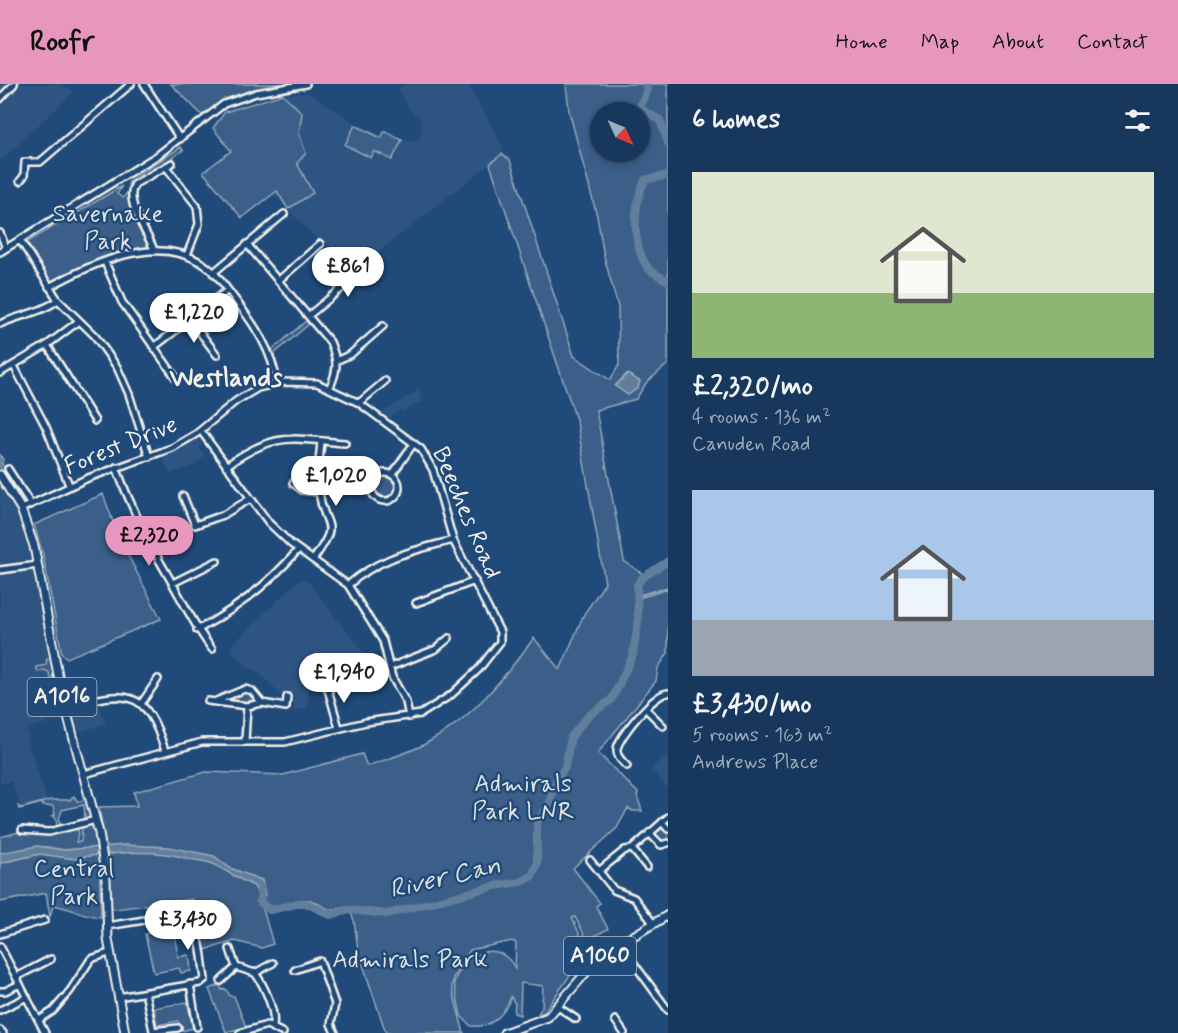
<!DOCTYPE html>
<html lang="en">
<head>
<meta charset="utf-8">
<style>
  body { margin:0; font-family:Mynerve,sans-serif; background:#244365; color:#f1f3f6; height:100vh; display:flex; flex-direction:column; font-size:22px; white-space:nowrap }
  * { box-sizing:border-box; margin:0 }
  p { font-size:20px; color:#9eacbb }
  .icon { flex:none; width:33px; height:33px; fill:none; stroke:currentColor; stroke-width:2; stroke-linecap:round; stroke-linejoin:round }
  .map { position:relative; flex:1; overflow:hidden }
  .drawer { display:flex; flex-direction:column; background:#17385c; width:510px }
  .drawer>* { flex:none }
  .needle { width:39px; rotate:134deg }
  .buttons { position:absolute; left:590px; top:18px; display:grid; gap:12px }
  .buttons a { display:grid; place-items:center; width:60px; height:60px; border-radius:50%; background:#17385c; box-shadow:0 3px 9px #0003,0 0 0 2px #365272; font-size:30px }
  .price { position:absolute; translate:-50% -51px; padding:0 14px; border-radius:21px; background:#fff; color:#222; font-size:20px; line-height:39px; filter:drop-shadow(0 2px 3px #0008) }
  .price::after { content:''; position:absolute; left:50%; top:36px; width:18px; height:14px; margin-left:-9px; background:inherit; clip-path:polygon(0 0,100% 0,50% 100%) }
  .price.selected { background:#e797bd; color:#111 }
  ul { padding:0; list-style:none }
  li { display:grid; align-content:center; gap:12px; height:318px; padding:0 24px }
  li span { display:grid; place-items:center; height:186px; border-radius:0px; color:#555 }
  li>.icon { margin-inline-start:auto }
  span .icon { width:108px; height:108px; fill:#fffc; stroke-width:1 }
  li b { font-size:26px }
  h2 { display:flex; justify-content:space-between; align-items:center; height:72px; padding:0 24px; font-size:26px }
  header { display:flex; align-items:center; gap:36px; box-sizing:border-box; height:84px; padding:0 30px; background:#e797bd; color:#111 }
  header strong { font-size:28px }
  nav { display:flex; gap:33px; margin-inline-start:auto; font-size:21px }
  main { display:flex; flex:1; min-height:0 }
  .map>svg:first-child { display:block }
  .built { fill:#2d5581 }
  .green { fill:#3a5f88; stroke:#97a8b8; stroke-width:1.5; fill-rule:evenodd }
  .water { fill:#627e9d; stroke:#9cacbb; stroke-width:1.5 }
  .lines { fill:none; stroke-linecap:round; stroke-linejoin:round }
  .stream { stroke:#9cacbb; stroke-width:1.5 }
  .river { stroke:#627e9d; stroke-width:8 }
  .minor-casing { stroke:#f4f1e8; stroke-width:10 }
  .major-casing { stroke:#f4f1e8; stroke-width:11 }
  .minor { stroke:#1f4a7a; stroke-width:5 }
  .major { stroke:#1f4a7a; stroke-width:7 }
  .labels { text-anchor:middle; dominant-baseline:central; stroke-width:5; stroke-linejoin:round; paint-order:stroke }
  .shield { fill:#1f4a7a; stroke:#b4bfc7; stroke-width:1.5 }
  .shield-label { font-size:22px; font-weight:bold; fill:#f4f1e8 }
  .park-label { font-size:24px; fill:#e1e2de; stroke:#1f4a7a }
  .street-label { font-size:24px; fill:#f4f1e8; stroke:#1f4a7a }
  .neighbourhood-label { font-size:26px; font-weight:bold; fill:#f4f1e8; stroke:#1f4a7a }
  .water-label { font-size:26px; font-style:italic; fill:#dee0dd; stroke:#1f4a7a }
</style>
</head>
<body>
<header>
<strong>Roofr</strong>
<nav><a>Home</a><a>Map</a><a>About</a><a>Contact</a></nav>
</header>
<main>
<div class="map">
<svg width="668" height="949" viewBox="0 0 668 949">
  <rect width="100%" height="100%" fill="#1f4a7a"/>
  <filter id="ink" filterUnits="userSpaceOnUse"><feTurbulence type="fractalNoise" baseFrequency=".0167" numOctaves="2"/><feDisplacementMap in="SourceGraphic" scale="12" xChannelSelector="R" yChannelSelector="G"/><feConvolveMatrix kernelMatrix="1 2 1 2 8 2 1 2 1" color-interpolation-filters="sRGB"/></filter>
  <g filter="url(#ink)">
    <path class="built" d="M0 0H61L74 8 0 77Z
      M406 0H468L503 63 502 70 362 181 357 180 326 159H321L273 110 242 134 203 88 231 67 213 44 225 28 283 10 309 9 355 39 381 51 384 45 409 58 417 57 422 48 421 36 409 25 397 4Z
      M418 306 422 317 402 328 400 326 387 336 380 330Z
      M197 353 202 361 199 364 205 372 194 382 170 390 162 373 183 364Z
      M0 400 23 440 33 476 48 573 63 635 27 644 29 655 27 656 47 717 21 724 11 697 0 700Z
      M306 495 379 588 346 599 309 602 307 625 294 626 293 610 280 611 260 589 249 584 231 567V562L298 497Z
      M87 591 106 640 76 649 62 597Z
      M668 668V705L651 685Z"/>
    <path class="green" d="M171 0H284L235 12 203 32Z
      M566 0H668V280L646 299 636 315 596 326 624 477 643 490 668 474V503L639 511 640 500 646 494 643 490C634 496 633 505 636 515L668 505V569L658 584 656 597 598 669 638 709 637 712 642 727H633L628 724 617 744 573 784 600 819 596 822 608 845 587 856 575 833 572 834 591 874 571 890 544 928 538 930 542 923 543 902 521 899 520 931 514 929 515 920 511 913C504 931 492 944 471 942L461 932 454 899C462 871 497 852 515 884L516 859 512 857 470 866 453 894 452 904 464 949H386L358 866 354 836 348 823 330 826 311 816H299L273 823 257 818 263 825 273 860 262 864 235 857 205 866 198 837 199 824 194 825 192 815 115 825 111 823 109 782 99 723 137 722 134 708 206 688 283 691 362 670 367 682C387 675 409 669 427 659 473 634 503 595 534 554L560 586 584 530 605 499 577 338 490 80 502 70 510 76 574 272 610 296 619 281 618 223 604 172 597 132 569 27ZM600 28H639V68H600Z
      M283 10 302 29 299 50 306 69 297 79 313 109 288 125 277 107 242 134 203 88 231 67 213 44 225 28Z
      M355 41 381 54 385 47 402 56 392 76 374 67 371 74 345 61Z
      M181 63 183 66 131 102 128 100 130 96Z
      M122 102 117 110 123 114 128 107 129 117 152 164 111 173 49 198 26 159Z
      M306 237 309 240 274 270 272 266Z
      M0 371 3 375 2 380 25 414V419L20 416 0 383Z
      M373 403a12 12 0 1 1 24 0a12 12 0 1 1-24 0Z
      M103 410 119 454 161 535 67 574 62 570 43 471 34 441Z
      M47 574 51 576 54 593 50 594 49 588 44 586 38 588 36 583 46 581Z
      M242 607 258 614 257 618 224 617 223 614Z
      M74 712 77 717H82L84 713 86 714 91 733 85 735 84 721 62 726 59 735 61 742 57 743 56 734 52 732 55 731 53 722H43L42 719 19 725 18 722 21 724 50 716H70Z
      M90 739 93 740 98 764 64 766 45 763 0 769V753L23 747 75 743 79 748 76 758H81L82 743Z
      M662 741 668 747V757L663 760 653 750Z
      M40 770 70 774 99 770 101 833C84 832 71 824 53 821L50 833 46 809 0 818V779Z
      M175 843 183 845 185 853 175 854 178 873 189 871 191 887 181 889 179 884 154 889 145 850Z
      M220 901 222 906 226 905 230 912H234L246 943 226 948 209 905Z
      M187 918 193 944 182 947 178 937 157 941 154 924Z"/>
    <path class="water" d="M627 290 640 297 638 304 628 311 615 302Z
      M125 761 169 763 214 772 230 784 262 796 265 811 258 810 254 802C240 796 227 787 213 780 205 776 195 777 186 774 151 765 117 769 82 773V776L40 770 0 779V769L37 762 64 766Z"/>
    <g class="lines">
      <path class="stream" d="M637 514 645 510 668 504"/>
      <path class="river" d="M645 0 647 6 639 24 660 36 668 59
        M668 91 645 96C633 120 631 160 648 184 652 189 662 193 668 197
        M260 803 261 819 270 826 300 819 310 821 330 831 350 826 387 830 495 802 521 798 532 792 537 780V738L549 721 556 697 565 683 571 653 588 632 611 616 615 609 633 571 638 538 637 501 642 494 668 477"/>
      <g class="minor-casing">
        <path id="minor" d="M144 0 180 55
          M0 15 14 0
          M166 83 197 122 199 140 187 171
          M20 97 24 92 25 78H40L131 0
          M0 149 6 164
          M20 156 58 216 95 252 117 283 129 310 149 373
          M247 160 330 258C338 277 338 285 330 303
          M154 166C148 149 123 117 135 100L172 79
          M0 168 158 71 224 20 256 9 306 0
          M105 178 122 218 176 294
          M213 189 284 130
          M279 196 320 160
          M49 203C91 180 154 150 200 178 216 187 226 204 237 218 256 243 272 267 277 299
          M308 232 347 200 351 194 352 177
          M190 235 217 271
          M0 240C19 231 41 229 58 216
          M47 261 95 337
          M154 263 228 206
          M338 276 351 270 383 242
          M14 282 46 343 69 401
          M0 289 47 261 79 237
          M359 319 385 297
          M201 347 269 439 291 460 348 501 383 557 392 593 406 618 409 633
          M226 382C274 348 289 354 345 359
          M116 383C132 426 148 458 171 497 185 521 195 543 212 565
          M8 385 30 419
          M371 403a14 14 0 1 1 28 0a14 14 0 1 1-28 0Z
          M392 391 414 359
          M293 399 302 406 319 408
          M183 412 195 441 223 431 250 415
          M21 425 88 394 172 364 196 350 236 317 258 304 284 298 317 299 359 319 421 365 433 386 453 456 500 548V558L479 585 451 611 421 630 366 638 285 658H202L84 690
          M313 476C342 435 324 447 319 408 316 392 320 373 321 357
          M0 486 38 481
          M173 499 217 477
          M348 501C380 473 413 467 453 456
          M416 519 475 497
          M197 546C237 525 269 500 298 466
          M390 583 436 565 449 554
          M327 602 339 644
          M208 617 247 622 262 619 286 623 287 613
          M216 617 245 605 252 607 262 619
          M141 620 158 595
          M65 623C124 608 145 600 165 667
          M646 625 663 642
          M245 658 247 622
          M627 682C622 677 616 672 617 665 619 652 655 609 668 609
          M662 738 668 745
          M22 746 49 748 96 736
          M649 749 661 761 668 759
          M632 765 668 733
          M590 776 614 806 634 814 653 839
          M599 787 625 766 632 765 647 783
          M107 842 176 831C203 834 201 873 205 895L200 899 118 913
          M0 850 45 836
          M619 859 668 926
          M0 862 45 949
          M230 865 236 883
          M295 886 320 877 335 920 331 940 335 949
          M255 889 273 879
          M16 893 51 875
          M221 897 236 883 255 889C264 901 276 927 273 942
          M190 900 197 943
          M0 907H5L20 900
          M145 908 153 947 178 944
          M558 923 576 935
          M0 926 27 913
          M39 936 53 927 70 907 91 875 109 869
          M615 936 624 949
          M0 946 3 949
          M240 949 267 941 283 949"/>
      </g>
      <g class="major-casing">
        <path id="major" d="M0 391 21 425 34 462 61 607 99 749 106 796 108 855 125 949
          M504 949 548 933 600 872 668 831"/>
      </g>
      <use href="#minor" class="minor"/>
      <use href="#major" class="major"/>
    </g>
  </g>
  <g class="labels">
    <g class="shield">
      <rect x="27.5" y="594" width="69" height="38" rx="4.5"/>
      <rect x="564" y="853" width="72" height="38" rx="4.5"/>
    </g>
    <g class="shield-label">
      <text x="62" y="613">A1016</text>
      <text x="600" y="872">A1060</text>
    </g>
    <g class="park-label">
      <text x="108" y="130">Savernake<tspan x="108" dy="28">Park</tspan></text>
      <text x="523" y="700">Admirals<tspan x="523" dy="28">Park LNR</tspan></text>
      <text x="74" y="785">Central<tspan x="74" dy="28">Park</tspan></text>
      <text x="410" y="876">Admirals Park</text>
    </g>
    <g class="street-label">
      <text transform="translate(121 362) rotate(-22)">Forest Drive</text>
      <text transform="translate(466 429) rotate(67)">Beeches Road</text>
    </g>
    <g class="neighbourhood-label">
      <text x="226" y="295">Westlands</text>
    </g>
    <g class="water-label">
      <text transform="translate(445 794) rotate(-13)">River Can</text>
    </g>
  </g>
</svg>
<div class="buttons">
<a><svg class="needle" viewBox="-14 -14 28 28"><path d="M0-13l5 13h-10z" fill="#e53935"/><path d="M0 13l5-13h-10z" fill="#9eacbb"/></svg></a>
</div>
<b class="price" style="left:348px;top:214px">£861</b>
<b class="price" style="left:194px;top:260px">£1,220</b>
<b class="price" style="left:336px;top:423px">£1,020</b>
<b class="price selected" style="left:149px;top:483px">£2,320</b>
<b class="price" style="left:344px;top:620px">£1,940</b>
<b class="price" style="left:188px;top:867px">£3,430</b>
</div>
<section class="drawer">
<h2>6 homes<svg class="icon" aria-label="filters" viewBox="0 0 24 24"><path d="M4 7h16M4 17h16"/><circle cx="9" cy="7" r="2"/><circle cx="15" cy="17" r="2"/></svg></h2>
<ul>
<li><span style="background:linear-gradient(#dfe7d0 65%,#8fb573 0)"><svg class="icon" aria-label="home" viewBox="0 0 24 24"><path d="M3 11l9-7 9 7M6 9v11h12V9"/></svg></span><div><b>£2,320/mo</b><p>4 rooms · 136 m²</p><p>Canuden Road</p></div></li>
<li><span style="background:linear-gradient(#a9c7e8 70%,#9aa5b1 0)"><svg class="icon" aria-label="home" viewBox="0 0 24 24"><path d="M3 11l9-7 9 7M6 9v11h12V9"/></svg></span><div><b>£3,430/mo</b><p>5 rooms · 163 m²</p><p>Andrews Place</p></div></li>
</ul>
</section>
</main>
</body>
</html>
